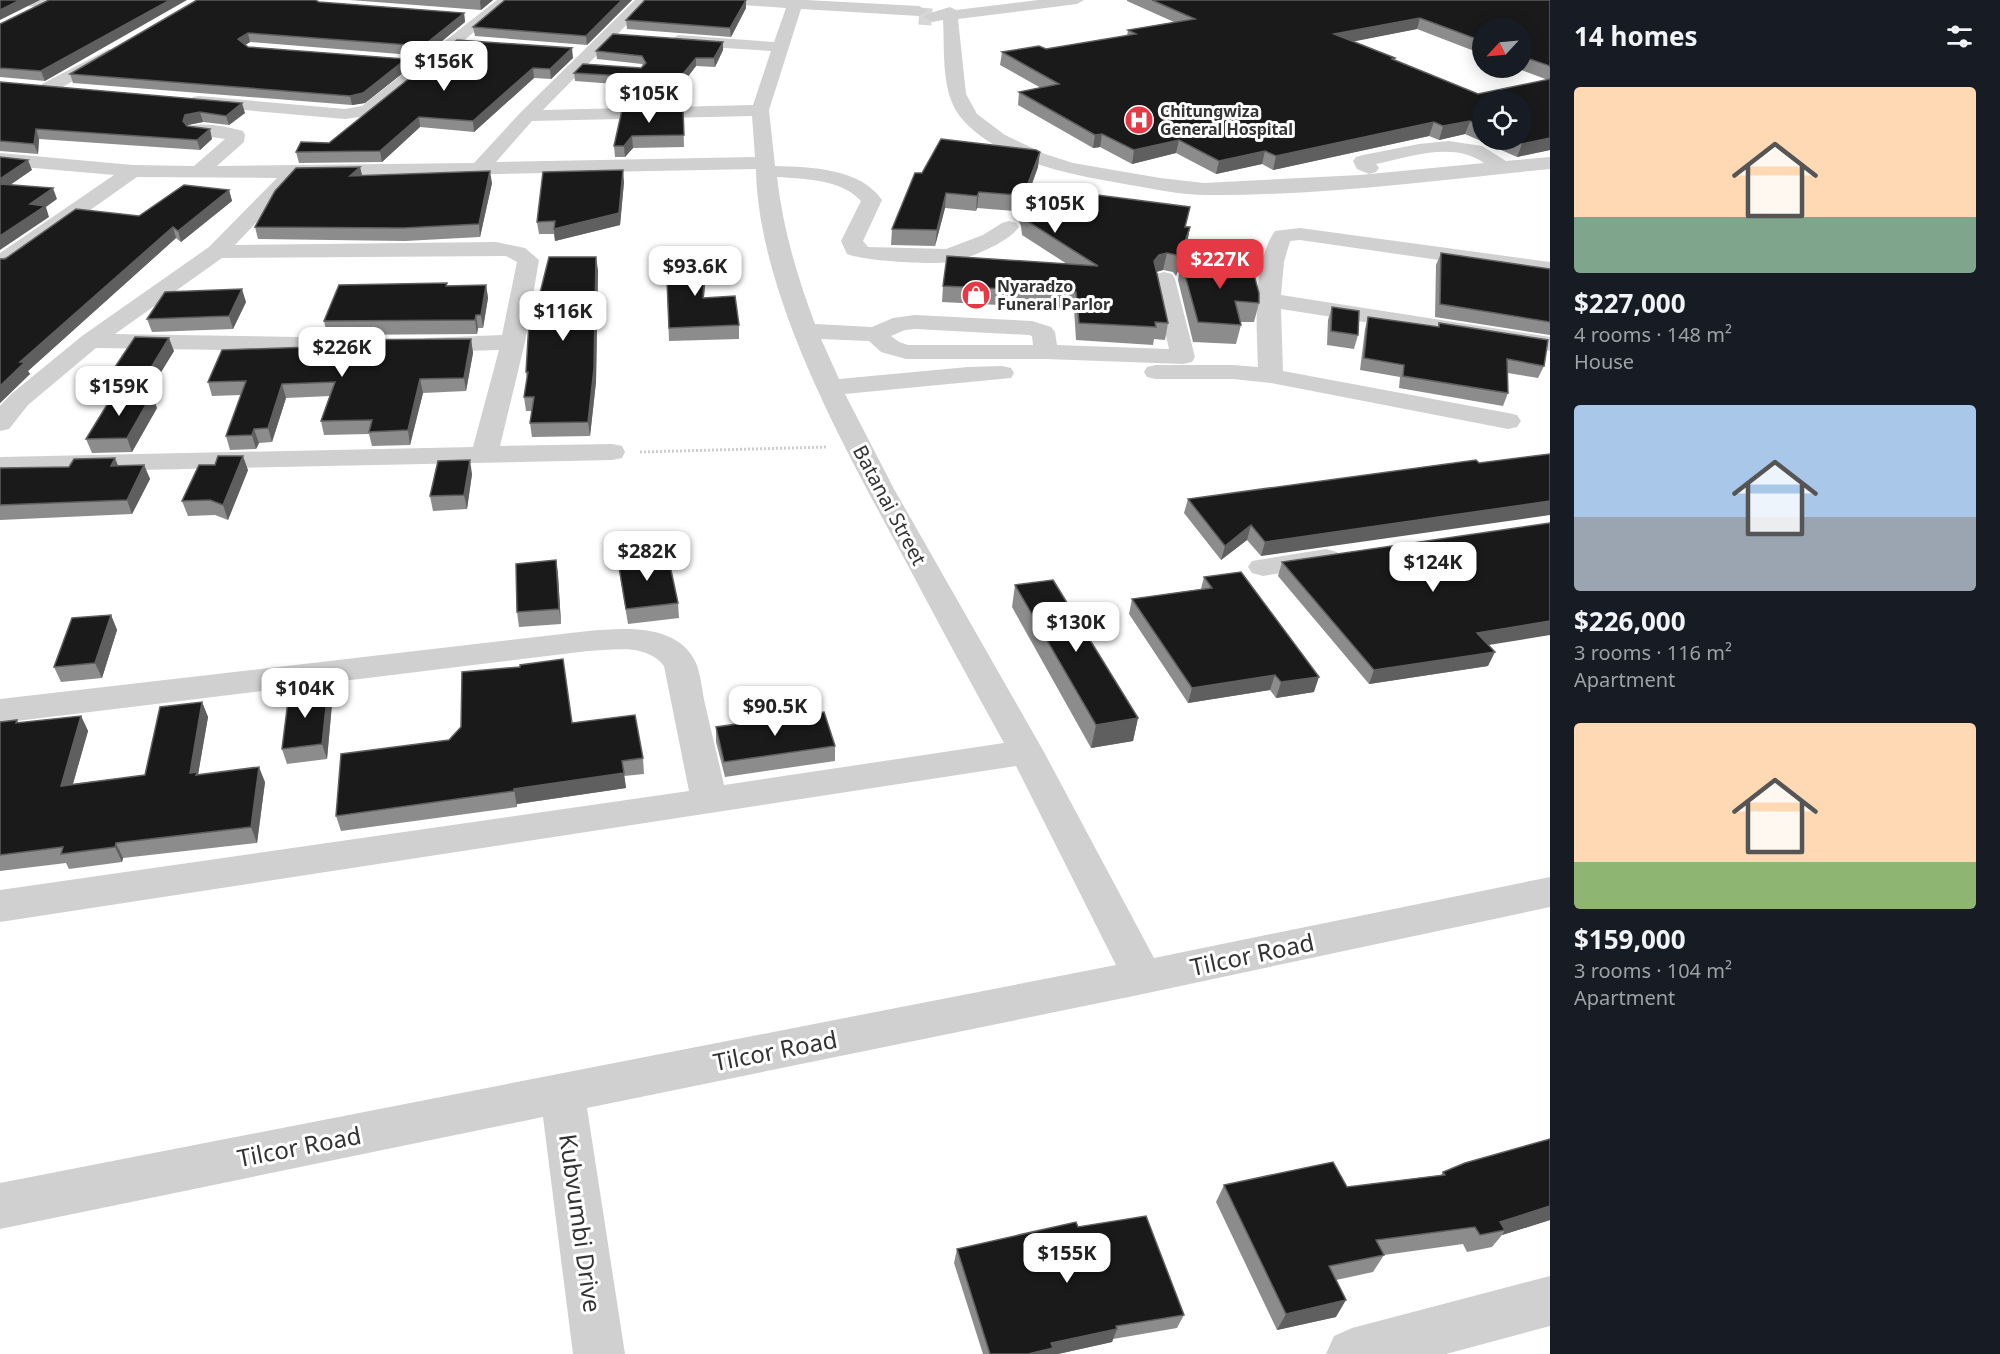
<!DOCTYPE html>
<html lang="en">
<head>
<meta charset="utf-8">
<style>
  body { margin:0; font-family:"Noto Sans",sans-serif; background:#242831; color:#f1f3f6; height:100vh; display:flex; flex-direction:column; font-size:22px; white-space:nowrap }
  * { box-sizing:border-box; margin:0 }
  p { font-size:20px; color:#9ea1a6 }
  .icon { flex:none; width:33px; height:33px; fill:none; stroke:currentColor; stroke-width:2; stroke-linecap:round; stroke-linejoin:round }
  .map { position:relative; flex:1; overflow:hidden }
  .details { display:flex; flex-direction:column; background:#171b24; width:450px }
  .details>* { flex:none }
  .needle { width:39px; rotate:244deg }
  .controls { position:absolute; left:1472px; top:18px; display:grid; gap:12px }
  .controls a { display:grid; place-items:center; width:60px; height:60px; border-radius:50%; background:#171b24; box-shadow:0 3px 15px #0003; font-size:30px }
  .price { position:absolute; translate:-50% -51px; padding:0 14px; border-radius:12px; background:#fff; color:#222; font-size:20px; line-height:39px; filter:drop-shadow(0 2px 3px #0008) }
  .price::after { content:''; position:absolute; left:50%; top:36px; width:18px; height:14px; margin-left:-9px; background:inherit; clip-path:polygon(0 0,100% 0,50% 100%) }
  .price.on { background:#e63946; color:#fff }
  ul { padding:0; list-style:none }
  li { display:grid; align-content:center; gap:12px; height:318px; padding:0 24px }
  li span { display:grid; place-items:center; height:186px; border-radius:6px; color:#555 }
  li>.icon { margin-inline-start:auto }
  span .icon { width:108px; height:108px; fill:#fffc; stroke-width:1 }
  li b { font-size:26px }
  h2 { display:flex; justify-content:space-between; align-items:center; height:72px; padding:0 24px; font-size:26px }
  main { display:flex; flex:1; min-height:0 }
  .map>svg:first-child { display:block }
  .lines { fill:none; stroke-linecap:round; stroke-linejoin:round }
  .minor-tunnel { stroke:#d6d6d6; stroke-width:17; stroke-dasharray:17 8; stroke-linecap:butt }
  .path { stroke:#cdcdcd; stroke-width:3; stroke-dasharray:2 2; stroke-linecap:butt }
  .minor { fill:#d0d0d0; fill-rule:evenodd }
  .wall { fill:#8c8c8c; fill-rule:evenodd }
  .shaded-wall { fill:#5f5f5f }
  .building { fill:#1a1a1a; stroke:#5f5f5f; stroke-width:1.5 }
  .labels { text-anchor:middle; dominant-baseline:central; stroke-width:6; stroke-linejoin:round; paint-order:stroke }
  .far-poi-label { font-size:16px; font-weight:bold; fill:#333; stroke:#fff; text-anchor:start }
  .street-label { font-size:20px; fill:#333; stroke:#fff }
  .near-street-label { font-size:24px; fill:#333; stroke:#fff }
</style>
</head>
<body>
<main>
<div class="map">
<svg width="1550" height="1354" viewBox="0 0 1550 1354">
  <rect width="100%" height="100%" fill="#fff"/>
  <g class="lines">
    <path class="minor-tunnel" d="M919 16 932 17"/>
    <path class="path" d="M640 452 827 447"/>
    <path class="minor" d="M0 0H55L58 3 50 8 1 4Z
      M497 0H513L373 115 345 119 199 106 193 105 190 101 193 97 199 96 345 109 362 106Z
      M635 0H651L543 110 753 105 771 51 678 45 670 40 678 35 774 42 786 8 728 4 721 0H806L919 6 927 11 919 16 801 9 769 110 775 166C811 167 860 168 882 200L863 241 868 247 946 249 983 235 1002 223 1009 221 1016 223 1019 227C1008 243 969 259 949 262 930 265 865 261 847 254L841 241 861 201C841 179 805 179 777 177 783 229 797 276 815 324L872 327 893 318 915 315 1032 321 1051 327 1055 332 1057 345 1169 349 1153 279 1156 274 1164 272 1172 274 1175 279 1195 357 1192 362 1183 364 1046 359H906L881 352 869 341 821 339 839 379 968 367 1002 366 1011 368 1014 373 1011 378 845 394 894 489 1044 752 1154 958 1550 877V907L1143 994 587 1108 625 1354H573L543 1117 0 1229V1183L1116 965 1016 766 0 922V890L689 791 664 666C646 643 614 650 588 651L0 723V699L588 631C624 628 678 623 696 663 701 675 702 691 705 704 711 731 718 758 724 785L1004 743C968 678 933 613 898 547 840 440 758 291 756 169L298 178 235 245 496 242 525 248 539 260 525 342 500 446 612 444 622 446 625 452 622 458 612 460 0 473V457L473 447 499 350 428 352 419 350 416 345 419 340 428 338 502 335 517 262 506 256 222 258 115 334 359 338 368 340 371 345 368 350 359 352 96 348 28 405 9 429 0 431V406L10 395 82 336 209 247 277 178 137 177 8 268 0 270V253L114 175 0 165V153L133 165 194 166 225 139 190 134 188 130 190 126C206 122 227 127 243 131L245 135 244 142 217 166 474 163 521 112ZM752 116 755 157 496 162 532 121ZM915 329 1029 335 1032 336 1033 345H908L899 342 891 336 905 330Z
      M1038 0H1084L1077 4 958 19 966 94 977 114 1005 135 1045 154 1073 163 1160 178 1204 183 1360 175 1484 163C1453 141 1410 157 1376 164L1379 168 1376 172 1369 174 1357 169 1353 161 1356 157 1363 155 1419 144 1449 141 1482 146 1506 161 1550 157V169C1437 180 1320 196 1206 195 1181 195 1155 189 1130 185 1075 175 1003 164 963 120 940 95 945 52 943 20L932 22 924 17 927 14 950 7 956 10Z
      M109 49 115 51 117 54 115 57 54 92H42L39 88 42 84Z
      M1300 228 1550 262V276L1300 240 1290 241 1284 262 1281 295 1550 337V351L1281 309 1283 371 1508 413 1517 415 1521 421 1517 427 1508 429 1271 383 1233 379H1156L1147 377 1144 372 1147 367 1156 365H1233L1258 367C1257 327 1251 265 1275 231Z
      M1326 549 1337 552 1341 558 1337 564 1263 576 1252 573 1248 567 1252 561Z
      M1550 1276V1326L1446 1354H1326L1334 1336 1352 1328Z"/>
  </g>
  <path class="wall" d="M49 0 45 81 0 77V24Z
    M350 0H493L481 10Z
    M632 0 587 45 475 36 473 27Z
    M746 0V8L731 37 627 29 626 20Z
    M1127 0H1550V150L1517 157 1465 134 1439 140 1429 136 1273 170 1262 164 1216 174 1176 153 1132 164 1100 147 1093 148 1018 105 1019 92 1041 88 1000 65 1002 52 1046 49 1127 36 1128 30 1174 22 1127 1ZM1482 28H1521V68H1516L1548 80 1478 94 1394 60 1395 58 1353 41 1417 29 1482 54ZM1482 100 1521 140H1482Z
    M316 1 319 2 464 13 465 22 424 56 250 42 245 45 248 47 406 59 408 69 365 103 352 105 73 83 70 74Z
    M457 40 573 58 551 79 534 78 474 132 420 127 382 162 299 163 296 152 329 143Z
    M723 42V50L715 67 696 66 666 105 626 106V96L613 95V87L615 84 575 81 574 73 641 68 643 66 642 64 597 59 596 51Z
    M0 82 245 113 229 125 203 122 188 125V126L212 139 200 150 39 139 38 154 0 151Z
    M683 110 684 147 633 148 625 157H615L614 146Z
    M360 167 362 176 492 183 480 237 405 241 258 239 255 227Z
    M1038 167 1031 187 1190 227 1187 243 1176 276 1173 272 1163 270 1157 272 1168 323 1165 340 1154 339 1153 345 1076 340 1074 309 942 302 943 286 1067 264 1022 235 1021 226 1014 211 977 208 976 211 945 208 935 246 891 245 892 229 922 173Z
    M624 182 620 225 555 241 554 234H539L537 222Z
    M229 190 232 201 181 242 176 238 28 371 30 374 0 403V259L139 216Z
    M1441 253 1550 269V335L1435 317 1436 265Z
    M666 257H705L706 270 704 297 739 325V339L669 341Z
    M1181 261 1259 303 1254 322H1241V325L1236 344 1193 342 1178 280Z
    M598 270 596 382 590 436 532 437 530 423 532 411H526L524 397 527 380 526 372 537 305Z
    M486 285 488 298 483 328H478L477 334 327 335 324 321 447 286Z
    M246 302 233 329 152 332 147 319Z
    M1332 307 1358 335 1354 349 1327 345 1328 320Z
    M1368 317 1438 327 1439 323 1544 366 1538 378 1508 373V393L1503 406 1399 388 1400 377 1360 370 1365 329Z
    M471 339 473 353 466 391 423 393 410 445 372 446 369 434 324 435 321 421 330 396 286 398 272 442 259 443 256 449 230 450 226 436 241 395 212 396 208 382Z
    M174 351 150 390H114L109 376Z
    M157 408 132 452 92 453 86 439Z
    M1479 463 1261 556 1247 540 1221 560 1184 513 1188 499Z
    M144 465 150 479 132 514 0 520V468Z
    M248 470 228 520 215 515 188 516 182 501Z
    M472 474 467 509 433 511 430 496Z
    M556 560 558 575 561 624 519 627 517 612Z
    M618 561 678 603 679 618 628 624 620 576Z
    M1282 562 1488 645V666L1369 684 1278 576Z
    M1204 577 1314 692 1276 698 1270 690 1188 703 1129 614 1132 599 1201 589Z
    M1015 585 1138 718 1133 741 1091 748 1012 607Z
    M111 615 117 630 102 678 61 682 54 667Z
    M328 689 332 704 327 759 287 764 282 749Z
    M202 702 208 717 198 774 265 782 257 843 123 858 122 862 69 869 66 863 0 871V722L17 720 19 723 81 716 88 731 73 784 145 775Z
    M572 723 643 758 644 774 624 776 626 788 517 804V807L341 831 336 816 449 740Z
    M716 727 835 746V761L725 777 716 742Z
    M1443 1172 1550 1220 1502 1235 1492 1247 1467 1252 1463 1244 1384 1255 1373 1272 1336 1280V1317L1277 1330 1216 1202 1224 1185 1347 1187 1441 1175Z
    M1078 1227 1184 1315 1177 1328 1113 1339 1112 1342 1058 1354H983L954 1263 957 1249Z"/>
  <path class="shaded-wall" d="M20 0H40L0 20V10Z
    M170 0H187L45 81 41 71Z
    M481 0H493L481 10 480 1Z
    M622 0H632L587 45 586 36Z
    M746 0V8L731 37 730 28Z
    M464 13 465 22 424 56 423 46Z
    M1420 18 1417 29 1331 46 1334 34Z
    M248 33 250 42 240 48 238 39Z
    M723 42V50L715 67 714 58Z
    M572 48 573 58 551 79 550 69Z
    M696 58V66L666 105 665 96Z
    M406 59 408 69 365 103 352 105 350 96Z
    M533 68 534 78 474 132 473 121Z
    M242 103 245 113 229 125 226 116Z
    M200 112 203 122 188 125 186 131 183 121 185 115Z
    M419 117 420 127 382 162 380 151Z
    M1470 121 1465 134 1439 140 1443 126Z
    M1434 122 1429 136 1273 170 1276 156Z
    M36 129 39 139 38 154 34 144Z
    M210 129 212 139 200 150 197 140Z
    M1102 134 1100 147 1093 148 1095 135Z
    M632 136 633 148 625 157 624 146Z
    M1550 138V150L1517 157 1522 144Z
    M1179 140 1176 153 1132 164 1134 150Z
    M1265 151 1262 164 1216 174 1219 161Z
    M1040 152 1038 167 1025 202 1027 186Z
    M28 160 32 170 0 192V179Z
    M360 167 363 179 350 176Z
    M623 170 624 182 620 225 555 241 554 229Z
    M490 171 492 183 480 237 479 224Z
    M53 188 57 199 46 207 49 217 0 250V236L30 204Z
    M229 190 232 201 181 242 178 231Z
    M979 192 977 208 976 211 977 196Z
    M946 193 945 208 935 246 937 230Z
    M173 227 176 238 28 371 30 374 0 403V386L20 362Z
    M1190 227 1187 243 1176 276 1179 259Z
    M1167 253 1163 270 1155 272 1154 261 1159 255Z
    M596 257 598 270 596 382 590 436 588 422Z
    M705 257 706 270 703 311V298Z
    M486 285 488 298 483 328 481 315Z
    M242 289 246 302 233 329 229 316Z
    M476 315 478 328 477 334 475 320Z
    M169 338 174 351 150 390 146 376Z
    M471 339 473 353 466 391 464 378Z
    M420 379 423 393 410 445 408 430Z
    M282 384 286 398 272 442 268 428Z
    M152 394 157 408 132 452 127 438Z
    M254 429 259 443 256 449 252 435Z
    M243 456 248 470 228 520 223 505Z
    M115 458 121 473 111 466Z
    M470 460 472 474 467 509 464 495Z
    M144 465 150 479 132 514 127 500Z
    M1550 501V515L1261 556 1265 542Z
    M1251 525 1247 540 1221 560 1225 546Z
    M556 560 558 575 561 624 559 609Z
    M111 615 117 630 102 678 95 663Z
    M1550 621V635L1470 648 1477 633Z
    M1495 652 1488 666 1369 684 1374 670Z
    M1275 675 1270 690 1188 703 1192 688Z
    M1319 677 1314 692 1276 698 1281 682Z
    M328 689 332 704 327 759 322 744Z
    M202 702 208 717 198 775 190 773Z
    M81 716 88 731 68 801 61 786Z
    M1138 718 1133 741 1091 748 1096 725Z
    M259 767 265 782 257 843 251 827Z
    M624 773 626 788 517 804V807L514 789Z
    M116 843 123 858 122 862 115 847Z
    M1550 1206V1220L1502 1235 1505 1230 1500 1222Z
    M1346 1300 1336 1317 1277 1330 1286 1314Z
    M1117 1329 1112 1342 1058 1354H1028L1051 1343Z"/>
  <path class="building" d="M0 0H20L0 10Z
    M49 0H170L41 71 0 68V24Z
    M197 0H315L319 2 464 13 423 46 248 33 238 39 248 47 406 59 363 93 350 96 70 74Z
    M505 0H622L586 36 473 27Z
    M645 0H746L730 28 626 20Z
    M1152 0H1550V66L1521 56V28H1482V41L1420 18 1334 34 1395 58 1392 59 1478 94 1550 79V138L1522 144 1512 140H1521V100H1482V126L1470 121 1443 126 1434 122 1276 156 1265 151 1219 161 1179 140 1134 150 1102 134 1095 135 1019 92 1059 84 1002 52 1039 46 1046 49 1136 34 1128 30 1195 19Z
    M613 34 723 42 714 58H696L665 96 625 97 627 88 613 87 622 76 574 73 583 64 641 68 646 63 642 56 596 51Z
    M457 40 572 48 550 69 533 68 473 121 419 117 380 151 296 152 301 142 329 143Z
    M0 82 242 103 226 116 200 112 185 115 183 121 187 126 210 129 197 140 36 129 34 144 0 141Z
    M622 110H683L684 135 632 136 624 146H614Z
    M941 139 1036 150 1040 152 1027 186 1190 207 1185 227H1190L1179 259 1176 255 1167 253 1159 255 1154 261 1168 323 1155 322 1156 327 1079 323 1076 292 943 286 947 256 1098 266 1024 219 1023 210 1016 195 979 192 977 196 946 193 937 230 892 229 915 173H922Z
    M0 157 28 160 0 179Z
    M360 167 350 176 490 171 479 224 403 228 255 227 275 191 296 168Z
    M623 170 619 213 554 229 555 221 537 222 543 172Z
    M0 184 53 188 30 204 45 206 0 236Z
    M184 185 229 190 178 231 173 227 20 362H25L0 386V259H5L76 209 139 216Z
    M1441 253 1550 269V322L1440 304Z
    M549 257H596L594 368 588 422 530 423 534 397H524L528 372H526L530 305H537Z
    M666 257H705L703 298 735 296 739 325 669 328Z
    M1181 261 1251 264 1259 293V303L1235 301 1241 325 1198 322Z
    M447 283 446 286 486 285 481 315H476L475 320 324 321 339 285Z
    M242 289 229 316 147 319 165 292Z
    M1332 307 1359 311 1358 335 1331 331Z
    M1368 317 1439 327V323L1548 340 1544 366 1507 359 1508 393 1403 376 1404 365 1364 358Z
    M135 337 169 338 146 376H109Z
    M471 339 464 378 420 379 408 430 369 432 372 420 321 421 335 382 282 384 268 428 254 429 252 435 226 436 246 381 208 382 222 350 311 347 316 340Z
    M152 394 127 438 86 439 113 395Z
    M1550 454V501L1265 542 1251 525 1225 546 1188 499 1476 460 1479 463Z
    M218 456H243L223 505 210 500 182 501 199 465H215Z
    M115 458 111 466 144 465 127 500 0 505V468L69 467 74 459Z
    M470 460 464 495 430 496 438 461Z
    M1550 523V621L1477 633 1495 652 1374 670 1282 562Z
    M668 556 678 603 626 609 618 561Z
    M556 560 559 609 517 612 516 564Z
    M1241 572 1319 677 1281 682 1275 675 1192 688 1132 599 1212 588 1204 577Z
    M1053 580 1138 718 1096 725 1015 585Z
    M111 615 95 663 54 667 72 618Z
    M563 659 572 723 635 715 643 758 622 761 624 773 514 789V791L336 816 341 754 449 740 461 727 462 672 520 667V665Z
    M328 689 322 744 282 749 289 693Z
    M202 702 190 773 197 772 196 775 259 767 251 827 116 843 115 847 61 854 63 847 0 855V722L17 720 16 723 81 716 61 786 145 775 160 707Z
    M824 712 835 746 724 762 716 727Z
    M1550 1139V1206L1500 1222 1505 1230 1480 1235 1475 1227 1376 1240 1384 1255 1329 1266 1346 1300 1286 1314 1224 1185 1333 1162 1347 1187 1445 1175 1443 1172 1465 1163Z
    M1146 1216 1184 1315 1116 1326 1117 1329 1051 1343 1053 1348 1028 1354H990L957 1249 1076 1222 1078 1227Z"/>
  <defs>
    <g id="hospital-disc" transform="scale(1.5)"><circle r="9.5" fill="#e63946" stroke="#fff"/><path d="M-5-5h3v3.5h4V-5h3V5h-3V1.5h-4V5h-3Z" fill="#fff"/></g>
    <g id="shop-disc" transform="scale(1.5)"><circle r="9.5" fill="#e63946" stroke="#fff"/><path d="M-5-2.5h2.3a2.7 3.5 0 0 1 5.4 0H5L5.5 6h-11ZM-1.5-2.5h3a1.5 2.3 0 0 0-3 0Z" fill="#fff"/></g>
  </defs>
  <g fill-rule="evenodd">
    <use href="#hospital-disc" x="1139" y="120"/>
    <use href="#shop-disc" x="976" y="295"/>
  </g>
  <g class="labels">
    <g class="far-poi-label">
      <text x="1160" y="111">Chitungwiza<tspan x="1160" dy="18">General Hospital</tspan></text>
      <text x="997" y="286">Nyaradzo<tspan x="997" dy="18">Funeral Parlor</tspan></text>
    </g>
    <g class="street-label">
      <text transform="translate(890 505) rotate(62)">Batanai Street</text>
    </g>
    <g class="near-street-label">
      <text transform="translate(1252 954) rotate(-12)">Tilcor Road</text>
      <text transform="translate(775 1050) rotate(-11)">Tilcor Road</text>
      <text transform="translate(299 1146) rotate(-11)">Tilcor Road</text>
      <text transform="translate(581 1223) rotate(82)">Kubvumbi Drive</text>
    </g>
  </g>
</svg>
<div class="controls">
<a><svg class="needle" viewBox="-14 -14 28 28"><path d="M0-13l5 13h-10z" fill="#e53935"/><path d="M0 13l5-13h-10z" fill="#9ea1a6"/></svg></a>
<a><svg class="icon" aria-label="locate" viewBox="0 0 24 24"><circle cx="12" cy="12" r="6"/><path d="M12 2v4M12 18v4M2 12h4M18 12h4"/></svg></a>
</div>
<b class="price" style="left:444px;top:92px">$156K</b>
<b class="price" style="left:649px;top:124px">$105K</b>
<b class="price" style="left:1055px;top:234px">$105K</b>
<b class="price on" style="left:1220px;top:290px">$227K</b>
<b class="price" style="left:695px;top:297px">$93.6K</b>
<b class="price" style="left:563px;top:342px">$116K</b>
<b class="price" style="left:342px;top:378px">$226K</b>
<b class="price" style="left:119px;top:417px">$159K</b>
<b class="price" style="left:647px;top:582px">$282K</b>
<b class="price" style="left:1433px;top:593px">$124K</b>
<b class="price" style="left:1076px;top:653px">$130K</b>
<b class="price" style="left:305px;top:719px">$104K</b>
<b class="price" style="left:775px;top:737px">$90.5K</b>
<b class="price" style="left:1067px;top:1284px">$155K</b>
</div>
<section class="details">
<h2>14 homes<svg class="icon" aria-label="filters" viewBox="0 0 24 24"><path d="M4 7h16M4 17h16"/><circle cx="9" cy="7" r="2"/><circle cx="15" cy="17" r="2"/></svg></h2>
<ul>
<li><span style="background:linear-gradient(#ffd9b3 70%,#7fa58c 0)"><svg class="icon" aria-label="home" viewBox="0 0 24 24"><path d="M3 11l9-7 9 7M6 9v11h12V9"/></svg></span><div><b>$227,000</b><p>4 rooms · 148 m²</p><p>House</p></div></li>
<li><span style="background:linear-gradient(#a9c7e8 60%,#9aa5b1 0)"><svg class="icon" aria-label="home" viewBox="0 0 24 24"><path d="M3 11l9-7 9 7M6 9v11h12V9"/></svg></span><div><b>$226,000</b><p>3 rooms · 116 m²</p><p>Apartment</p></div></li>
<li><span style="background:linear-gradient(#ffd9b3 75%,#8fb573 0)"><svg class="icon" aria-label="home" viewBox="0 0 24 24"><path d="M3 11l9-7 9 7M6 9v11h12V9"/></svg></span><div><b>$159,000</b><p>3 rooms · 104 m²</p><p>Apartment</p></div></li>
</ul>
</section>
</main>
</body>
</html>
